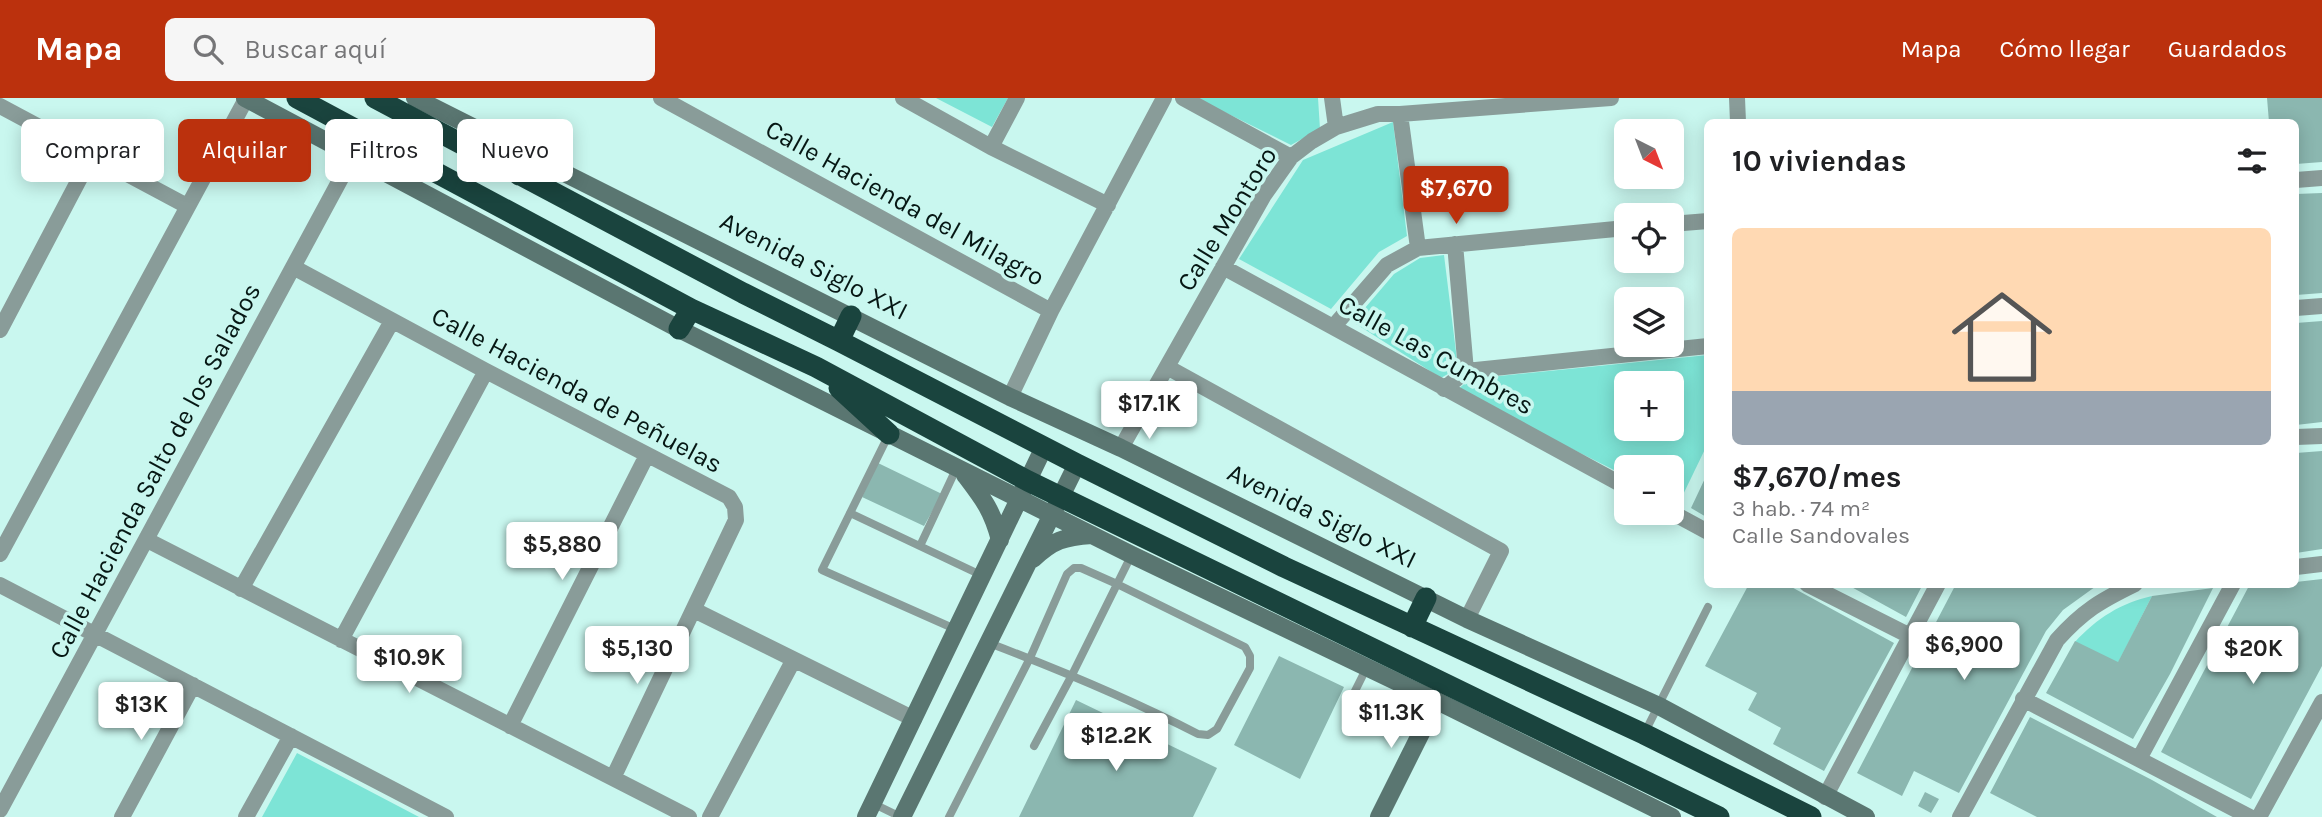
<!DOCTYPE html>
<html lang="es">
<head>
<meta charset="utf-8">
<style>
  body { margin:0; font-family:Karla,sans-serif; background:#f6f6f6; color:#202124; height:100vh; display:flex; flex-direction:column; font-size:26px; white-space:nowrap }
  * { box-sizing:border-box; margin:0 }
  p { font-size:23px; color:#757577 }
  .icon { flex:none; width:38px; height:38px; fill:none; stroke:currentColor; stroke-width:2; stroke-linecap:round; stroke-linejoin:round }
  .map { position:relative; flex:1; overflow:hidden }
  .sheet { position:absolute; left:1704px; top:21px; width:595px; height:469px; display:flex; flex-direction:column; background:#fff; border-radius:10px; box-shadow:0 4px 18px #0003 }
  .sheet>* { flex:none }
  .hud { position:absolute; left:21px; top:21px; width:665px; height:63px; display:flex; gap:14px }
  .needle { width:46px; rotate:138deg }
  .buttons { position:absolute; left:1614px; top:21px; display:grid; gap:14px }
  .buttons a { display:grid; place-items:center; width:70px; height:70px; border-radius:10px; background:#fff; box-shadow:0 4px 18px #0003; font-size:35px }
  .price { position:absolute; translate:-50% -60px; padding:0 16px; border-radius:7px; background:#fff; color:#222; font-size:23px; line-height:46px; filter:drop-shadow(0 2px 4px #0008) }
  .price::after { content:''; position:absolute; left:50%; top:42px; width:21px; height:16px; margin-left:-10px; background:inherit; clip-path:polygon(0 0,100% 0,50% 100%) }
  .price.active { background:#bb310d; color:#fff }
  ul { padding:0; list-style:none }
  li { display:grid; align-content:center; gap:14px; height:371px; padding:0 28px }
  li span { display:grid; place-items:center; height:217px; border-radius:10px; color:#555 }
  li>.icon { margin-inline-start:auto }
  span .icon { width:126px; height:126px; fill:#fffc; stroke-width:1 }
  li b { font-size:30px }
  h2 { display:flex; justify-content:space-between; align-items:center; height:84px; padding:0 28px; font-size:30px }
  .chip { padding:0 24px; border-radius:10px; background:#fff; box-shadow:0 4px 18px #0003; font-size:24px; line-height:63px }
  .chip.active { background:#bb310d; color:#fff }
  header { display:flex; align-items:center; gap:42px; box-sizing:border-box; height:98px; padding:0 35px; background:#bb310d; color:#fff }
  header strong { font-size:33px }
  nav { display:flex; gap:38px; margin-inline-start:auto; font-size:24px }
  .search { width:490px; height:63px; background:#f6f6f6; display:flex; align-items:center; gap:18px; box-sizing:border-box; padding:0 24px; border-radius:10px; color:#757577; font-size:26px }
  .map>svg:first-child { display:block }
  .green { fill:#7de4d6; fill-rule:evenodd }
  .building { fill:#8bb7b0 }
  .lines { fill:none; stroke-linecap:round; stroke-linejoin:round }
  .lane { stroke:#899c99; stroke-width:8 }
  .street { stroke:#899c99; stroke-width:16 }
  .secondary { stroke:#5a7671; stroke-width:18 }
  .highway { stroke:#1a443e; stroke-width:21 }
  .labels { text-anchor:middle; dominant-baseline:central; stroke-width:7; stroke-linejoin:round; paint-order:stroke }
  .street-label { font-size:26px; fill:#061714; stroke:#c9f7ef }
</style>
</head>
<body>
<header>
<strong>Mapa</strong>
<div class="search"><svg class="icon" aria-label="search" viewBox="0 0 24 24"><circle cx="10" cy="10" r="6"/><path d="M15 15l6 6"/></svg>Buscar aquí</div>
<nav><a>Mapa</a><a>Cómo llegar</a><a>Guardados</a></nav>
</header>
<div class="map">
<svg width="2322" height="719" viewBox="0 0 2322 719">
  <rect width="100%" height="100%" fill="#c9f7ef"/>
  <path class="green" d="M936 0H1008L992 29Z
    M1196 0H1318L1320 31 1291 47Z
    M1393 24 1407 138 1379 154 1331 211 1239 161 1303 62Z
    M1444 157 1458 270 1441 280 1353 224 1394 176 1420 160Z
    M1708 257V345L1679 405 1671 401V369H1626V378L1456 293 1470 281ZM1626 285H1671V331H1626Z
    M2152 498 2118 565 2075 544C2097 520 2121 505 2152 498Z
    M297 655 419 719H262Z"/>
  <path class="building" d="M2267 0H2322V64L2296 66V24H2269Z
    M2322 95V195L2296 197V96Z
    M2322 223V324L2296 327V225Z
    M2322 353V451L2296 455V355Z
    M878 365 942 396 924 428 862 399Z
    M1708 374V420L1691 410Z
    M2322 481V568L2251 701 2161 654 2250 486H2296V484Z
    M1749 486H1786L1894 545 1824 673 1773 646 1781 630 1748 612 1757 595 1705 568Z
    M1846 486H1923L1906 519Z
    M1956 486H2099L2063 512 2046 533 1959 695 1914 673 1902 698 1857 675Z
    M2213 490 2170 576 2133 641 2046 595 2075 543 2118 564 2152 498Z
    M1279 558 1344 589 1300 681 1234 647Z
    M1076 602 1217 670 1193 719H1019Z
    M2030 619 2152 682 2217 719H2037L1990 695Z
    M1925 694 1939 701 1931 715 1918 708Z"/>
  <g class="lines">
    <path class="lane" d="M889 336 822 472 955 531
      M850 415 983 478
      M920 448 957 369
      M1367 569 1351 601 1421 633
      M1645 634 1708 509
      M1034 648 1072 577 1131 458
      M872 705 901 719
      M949 719 1030 560 1067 476 1074 470H1081L1117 486 1245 549 1250 558V570L1217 631 1208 637 1198 636C1130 601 1060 572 989 545"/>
    <path class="street" d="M661 0 1051 213
      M903 0 991 49 1108 107
      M1183 0 1291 59
      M1332 0 1336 29
      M1737 0 1738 24
      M0 8 187 108
      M1400 16 1418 150
      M991 49 1017 0
      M2296 82 2322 80
      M1671 126 1708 123
      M1455 146 1466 273
      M293 169 486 273 729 399 735 409 736 422 613 680
      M1223 169 1626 389
      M2296 210 2322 208
      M1334 228 1387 167 1418 150 1626 130
      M0 232 92 57
      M1167 269 1501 453 1467 521
      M1444 291 1466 273 1708 248
      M1010 299 1051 213 1164 0
      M2296 339 2322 338
      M1121 350 1264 97 1291 59 1312 43 1336 29 1378 16H1400L1611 0
      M1671 414 1708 434
      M147 442 689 719
      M0 456 246 1
      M2296 469 2322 466
      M1807 486 1910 538
      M0 487 446 719
      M241 491 392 223
      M694 512 914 621
      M341 542 486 273
      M2023 601 2250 719
      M510 628 647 357
      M2139 661 2233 486
      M1825 699 1938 486
      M0 712 353 58
      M122 719 193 587
      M246 719 291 638
      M710 719 793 563
      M1960 719 2057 542C2083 513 2100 503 2135 486
      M2259 719 2322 604"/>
    <path class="secondary" d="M245 0 679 231 1132 457 1437 603 1672 719
      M415 0 1010 299 1121 350 1467 521 1659 608 1866 719
      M965 377C984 402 992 412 1000 442
      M1033 461C1053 442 1064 439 1092 437
      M866 719 1044 349
      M902 719 1077 366
      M1379 719 1437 603"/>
    <path class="highway" d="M297 0 691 211 816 269 1028 383 1719 719
      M375 0 743 195 839 243 1077 366 1284 469 1644 636 1811 719
      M519 77 529 58
      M679 231 691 211
      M839 243 851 218
      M839 290 889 336
      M1412 529 1426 500"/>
  </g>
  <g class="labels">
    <g class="street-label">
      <text transform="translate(905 105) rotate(29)">Calle Hacienda del Milagro</text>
      <text transform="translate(1227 121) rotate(-58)">Calle Montoro</text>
      <text transform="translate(814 168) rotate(27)">Avenida Siglo XXI</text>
      <text transform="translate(1436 257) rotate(29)">Calle Las Cumbres</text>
      <text transform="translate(577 292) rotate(28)">Calle Hacienda de Peñuelas</text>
      <text transform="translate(155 373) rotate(-62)">Calle Hacienda Salto de los Salados</text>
      <text transform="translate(1322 418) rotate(26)">Avenida Siglo XXI</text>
    </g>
  </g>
</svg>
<div class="buttons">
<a><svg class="needle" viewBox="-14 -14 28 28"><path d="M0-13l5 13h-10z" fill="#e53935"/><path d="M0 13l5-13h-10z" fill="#757577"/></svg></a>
<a><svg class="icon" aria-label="locate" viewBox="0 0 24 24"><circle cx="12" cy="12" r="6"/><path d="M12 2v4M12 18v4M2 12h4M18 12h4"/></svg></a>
<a><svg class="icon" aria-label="layers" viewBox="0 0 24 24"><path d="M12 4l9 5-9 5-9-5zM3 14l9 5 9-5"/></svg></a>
<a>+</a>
<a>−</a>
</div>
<b class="price active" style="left:1456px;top:128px">$7,670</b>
<b class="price" style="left:1149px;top:343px">$17.1K</b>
<b class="price" style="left:562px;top:484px">$5,880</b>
<b class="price" style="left:1964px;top:584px">$6,900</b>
<b class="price" style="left:637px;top:588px">$5,130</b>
<b class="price" style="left:2253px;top:588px">$20K</b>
<b class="price" style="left:409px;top:597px">$10.9K</b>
<b class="price" style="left:141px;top:644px">$13K</b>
<b class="price" style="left:1391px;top:652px">$11.3K</b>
<b class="price" style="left:1116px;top:675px">$12.2K</b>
<div class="hud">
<a class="chip">Comprar</a>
<a class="chip active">Alquilar</a>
<a class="chip">Filtros</a>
<a class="chip">Nuevo</a>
</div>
<section class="sheet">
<h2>10 viviendas<svg class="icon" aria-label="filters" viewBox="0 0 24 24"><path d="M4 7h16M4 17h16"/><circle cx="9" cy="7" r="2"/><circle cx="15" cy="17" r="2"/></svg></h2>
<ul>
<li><span style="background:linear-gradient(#ffd9b3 75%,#9aa5b1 0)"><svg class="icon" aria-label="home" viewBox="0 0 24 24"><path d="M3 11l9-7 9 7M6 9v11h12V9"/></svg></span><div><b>$7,670/mes</b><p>3 hab. · 74 m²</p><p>Calle Sandovales</p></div></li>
</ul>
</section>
</div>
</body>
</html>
